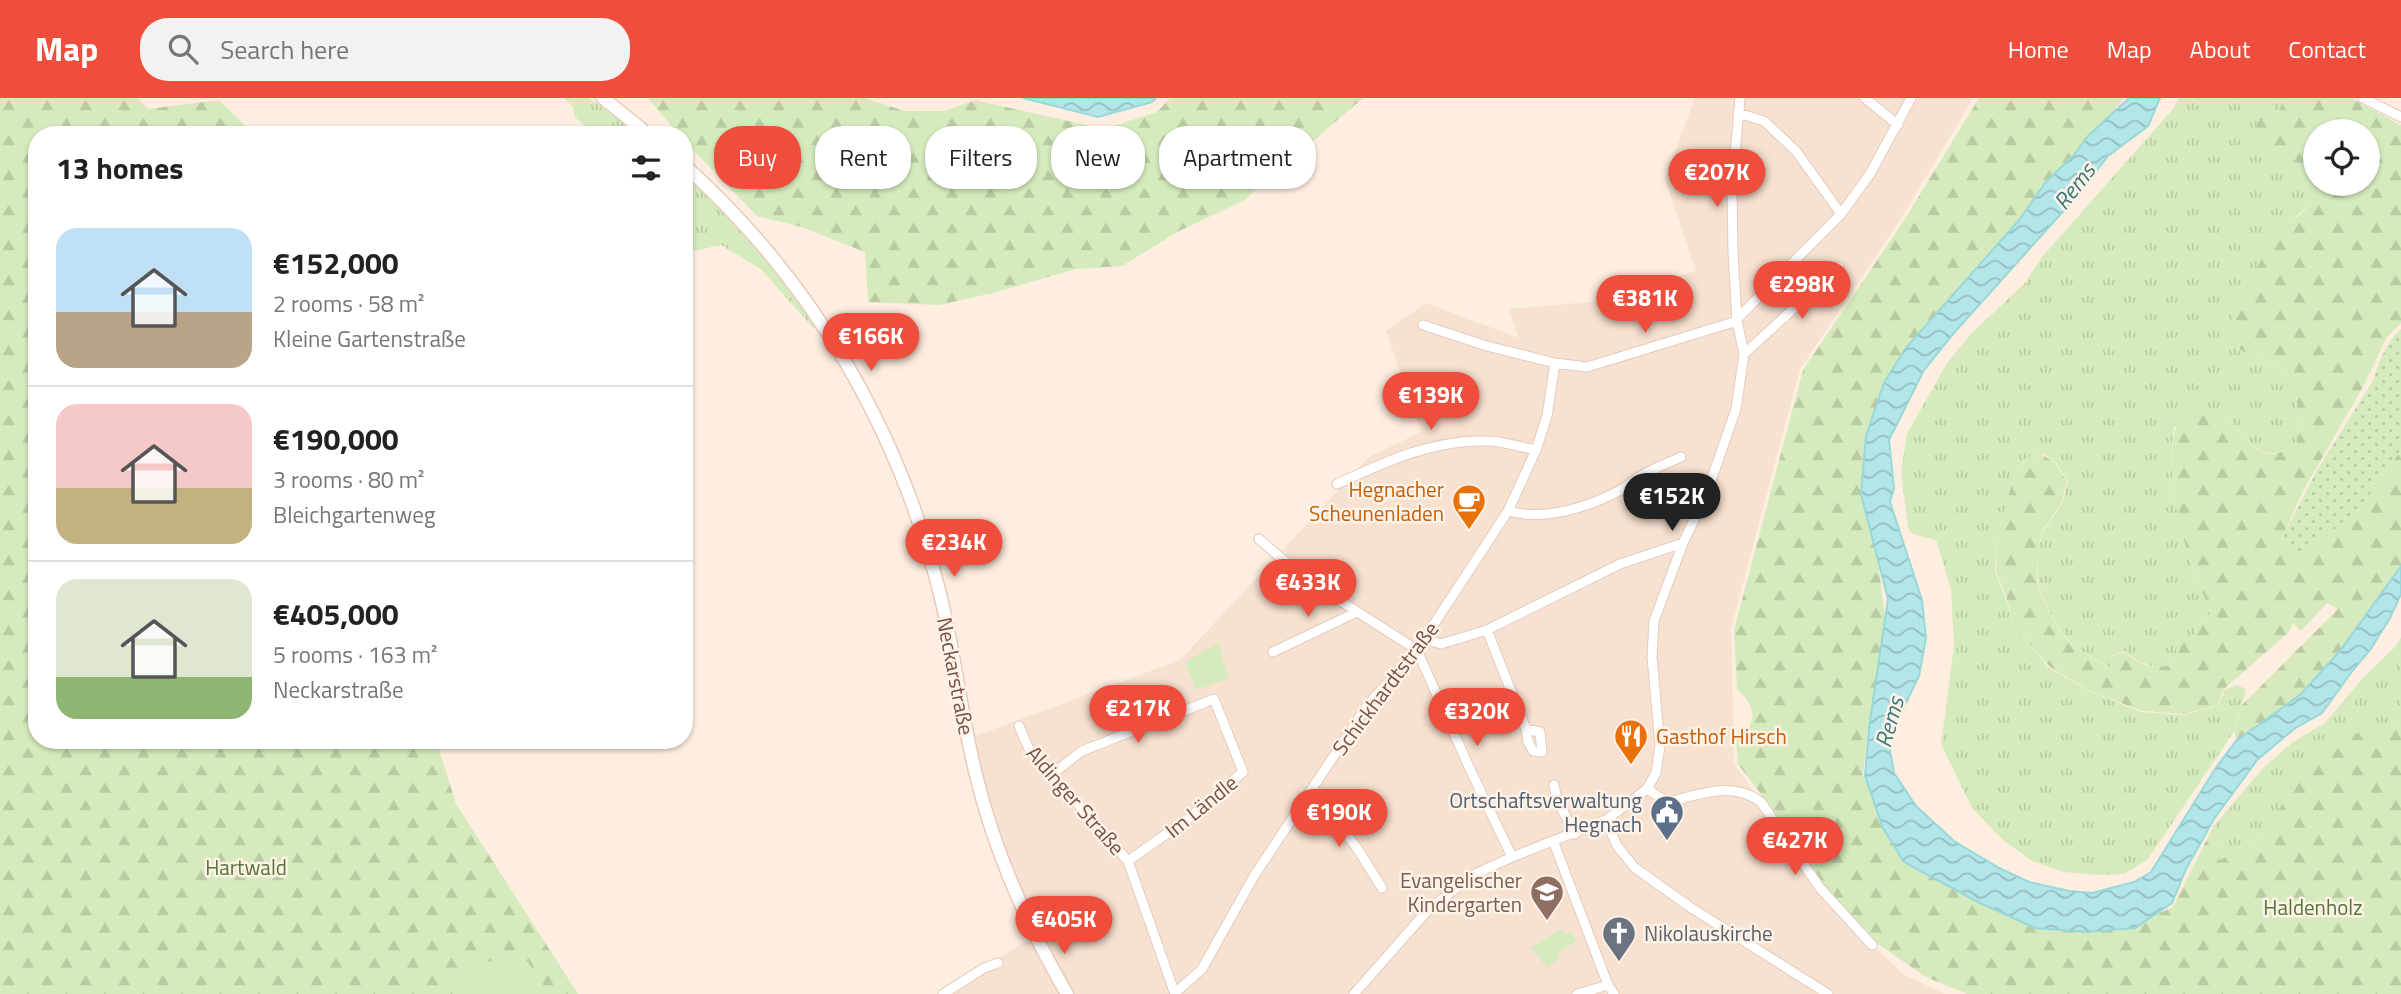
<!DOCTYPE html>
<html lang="en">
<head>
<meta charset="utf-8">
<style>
  body { margin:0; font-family:"Titillium Web",sans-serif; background:#f2f2f2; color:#222; height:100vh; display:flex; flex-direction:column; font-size:26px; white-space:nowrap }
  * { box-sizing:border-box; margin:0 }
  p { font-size:23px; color:#767676 }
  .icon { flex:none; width:38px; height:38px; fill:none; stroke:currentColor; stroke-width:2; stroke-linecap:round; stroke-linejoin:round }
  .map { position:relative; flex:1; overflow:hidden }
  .panel { position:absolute; left:28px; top:28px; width:665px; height:623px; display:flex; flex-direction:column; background:#fff; border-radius:28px; box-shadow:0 2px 5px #0004 }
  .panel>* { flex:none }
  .guide { position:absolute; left:714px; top:28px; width:665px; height:63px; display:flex; gap:14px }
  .buttons { position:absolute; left:2303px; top:21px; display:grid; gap:14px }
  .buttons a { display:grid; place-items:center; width:77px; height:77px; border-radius:50%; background:#fff; box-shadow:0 2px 5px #0004; font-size:35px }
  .price { position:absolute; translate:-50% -60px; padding:0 16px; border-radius:24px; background:#ef4e3c; color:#fff; font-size:23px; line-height:46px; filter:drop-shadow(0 2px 4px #0008) }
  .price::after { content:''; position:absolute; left:50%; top:42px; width:21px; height:16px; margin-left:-10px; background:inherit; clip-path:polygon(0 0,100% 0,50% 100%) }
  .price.active { background:#222; color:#fff }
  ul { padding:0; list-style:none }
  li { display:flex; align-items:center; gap:21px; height:175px; padding:0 28px }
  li+li { border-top:2px solid #e0e0e0 }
  li span { display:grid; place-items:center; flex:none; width:196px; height:140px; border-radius:21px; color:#555 }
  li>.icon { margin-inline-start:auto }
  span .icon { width:84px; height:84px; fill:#fffc; stroke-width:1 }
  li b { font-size:30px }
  h2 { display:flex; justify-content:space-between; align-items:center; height:84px; padding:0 28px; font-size:30px }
  .pill { padding:0 24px; border-radius:28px; background:#fff; box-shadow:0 2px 5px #0004; font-size:24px; line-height:63px }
  .pill.active { background:#ef4e3c; color:#fff }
  header { display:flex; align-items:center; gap:42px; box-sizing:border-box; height:98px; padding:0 35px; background:#ef4e3c; color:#fff }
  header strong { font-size:33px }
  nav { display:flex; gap:38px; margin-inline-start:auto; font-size:24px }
  .search { width:490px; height:63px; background:#f2f2f2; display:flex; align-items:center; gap:18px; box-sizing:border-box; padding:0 24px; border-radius:28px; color:#767676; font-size:26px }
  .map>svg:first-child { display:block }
  .residential { fill:#f7e1d0 }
  .grass { fill:url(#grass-tufts) }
  .forest { fill:url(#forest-firs); fill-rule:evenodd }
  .park { fill:#d5ebbd }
  .garden { fill:url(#garden-dots) }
  .water { fill:url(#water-waves); stroke:#98d8da; stroke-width:2 }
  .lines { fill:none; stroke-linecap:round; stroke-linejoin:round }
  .minor-casing { stroke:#e4cbbe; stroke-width:11 }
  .secondary-casing { stroke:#e9caba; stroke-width:15 }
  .minor { stroke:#fff; stroke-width:9 }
  .secondary { stroke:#fff; stroke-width:12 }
  .labels { text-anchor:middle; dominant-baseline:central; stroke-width:5; stroke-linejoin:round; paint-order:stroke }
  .food-label { font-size:21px; fill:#c56008; stroke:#fff2e6; text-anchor:end }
  .street-label { font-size:21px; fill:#755145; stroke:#fff2e6 }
  .service-label { font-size:21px; fill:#4e5e75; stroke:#fff2e6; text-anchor:end }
  .park-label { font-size:21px; fill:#53763b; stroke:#fff2e6 }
  .education-label { font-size:21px; fill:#785e54; stroke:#fff2e6; text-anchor:end }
  .worship-label { font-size:21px; fill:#5b616d; stroke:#fff2e6; text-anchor:start }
  .water-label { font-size:23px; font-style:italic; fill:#39787c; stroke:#fff2e6 }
</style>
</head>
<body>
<header>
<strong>Map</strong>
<div class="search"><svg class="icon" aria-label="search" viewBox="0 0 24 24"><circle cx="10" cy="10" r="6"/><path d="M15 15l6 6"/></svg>Search here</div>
<nav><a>Home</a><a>Map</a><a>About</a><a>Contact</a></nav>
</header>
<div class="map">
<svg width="2401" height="896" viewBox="0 0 2401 896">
  <defs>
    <pattern id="grass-tufts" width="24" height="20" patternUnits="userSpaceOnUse" patternTransform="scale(1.75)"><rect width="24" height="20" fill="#d5ebbd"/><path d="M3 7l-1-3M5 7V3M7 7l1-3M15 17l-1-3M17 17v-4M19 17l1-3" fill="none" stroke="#bacba4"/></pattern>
    <pattern id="forest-firs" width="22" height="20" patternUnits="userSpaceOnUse" patternTransform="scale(1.75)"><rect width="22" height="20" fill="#d5ebbd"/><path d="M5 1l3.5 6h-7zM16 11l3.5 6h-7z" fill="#bacba4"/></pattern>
    <pattern id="garden-dots" width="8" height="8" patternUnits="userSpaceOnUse" patternTransform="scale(1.75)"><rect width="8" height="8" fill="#d5ebbd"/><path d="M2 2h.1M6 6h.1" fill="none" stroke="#bacba4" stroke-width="1.8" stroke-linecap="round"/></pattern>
    <pattern id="water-waves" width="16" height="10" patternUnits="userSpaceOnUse" patternTransform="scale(1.75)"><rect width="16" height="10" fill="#b3e6e8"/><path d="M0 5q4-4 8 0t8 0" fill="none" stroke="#96bdbe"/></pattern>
  </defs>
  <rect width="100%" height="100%" fill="#fdeedf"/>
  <path class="residential" d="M1695 0H1973L1900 122 1800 271 1731 530 1734 666 1785 738 1819 794 1904 877 1945 896H944L1037 836 1015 791 979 678 973 639 1180 562 1369 359 1421 334 1386 233 1426 205 1519 240 1509 211 1590 204 1696 173 1665 81Z"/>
  <path class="grass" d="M564 0H589L642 37H594L575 19 573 9Z
    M2179 0H2283L2282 18 2276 11 2263 47 2310 78 2313 95 2310 106 2276 137 2231 223 2238 252C2249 256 2263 259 2274 265 2300 278 2300 320 2298 344 2265 370 2249 345 2228 320L2174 329C2164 391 2186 458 2211 514L2189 542 2178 539 2175 567C2151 570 2143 569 2125 553L2112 557 2110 570 2072 547 2050 516 2038 486 2037 453 2043 433 2062 406 2068 383 2056 365 2044 356 2026 360 2015 374 1997 438 1995 474 2006 501 2013 527 2049 570 2089 593 2141 614 2184 617 2219 607 2225 592 2236 587 2246 591 2235 632 2148 761 2124 776 2098 777 2064 774 2032 763 2003 742 1972 710 1941 646 1954 548 1951 491 1936 442 1913 436 1908 430 1901 373 1907 336 1947 265 1971 236 2025 185 2042 159 2173 11Z
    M684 69 824 227 814 231 761 171 721 147 684 155Z
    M2401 539V627L2396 625 2372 629 2350 638 2303 668 2290 696 2250 750 2219 762 2225 731 2213 729 2264 669 2293 644 2325 625 2362 581 2395 549Z"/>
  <path class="forest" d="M0 0H138L148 11 219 2 255 37H37V642H436L456 706 578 896H0Z
    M648 0H865L905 13H945L975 2 1104 31 1157 14 1170 0H1363L1243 103 1179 133 1122 168 1076 171 993 195 939 207 868 204 865 154 802 129 757 118 684 43V37H679Z
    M1979 0H2124L1896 276 1877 454 1887 537 1881 598 1868 630 1863 677 1880 718 2044 827 2119 833 2173 809 2213 729 2225 731 2219 762 2250 750 2290 696 2302 668 2350 638 2372 629 2396 625 2401 627V896H1967L1926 879 1872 842 1822 788 1791 735 1738 666 1736 643C1759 624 1757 610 1737 591L1734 532 1803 272 1903 124Z
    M2283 0H2351L2401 27V225L2387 239 2363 289 2304 391 2282 440 2299 459 2359 412 2401 352V468L2341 551 2300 597 2236 643 2235 633 2242 607 2338 511 2327 505 2301 533 2293 525 2288 535 2224 591 2218 607 2184 616 2142 613 2090 593 2050 569 2013 527 2007 501 1996 473 1997 438 2015 374 2027 360 2043 357 2055 365 2067 383 2061 406 2043 431 2037 453V486L2050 517 2071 547 2109 570 2112 558 2125 554C2144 571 2150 570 2175 567L2178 539 2189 542 2211 514C2200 490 2191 465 2183 439 2175 411 2153 303 2206 310 2244 314 2249 383 2298 344 2300 320 2300 280 2275 265 2255 253 2223 259 2231 224 2234 212 2267 150 2275 138 2284 126 2303 118 2310 105 2314 96 2311 87 2310 78L2263 47 2256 32 2258 10 2270 6 2281 17ZM2315 33H2368V86H2315Z"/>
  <path class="park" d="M1218 545 1229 580 1196 592 1185 564Z
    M1563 830 1564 836 1571 834 1577 843 1557 855 1560 860 1547 869 1530 850Z
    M469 863 528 864 549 896H461Z"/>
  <path class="garden" d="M2401 231V352L2359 412 2298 460 2282 440 2316 374 2374 281C2378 264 2387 243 2401 231Z"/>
  <path class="water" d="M1023 0H1156L1152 4 1098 19Z
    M2129 0H2160L2148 28 2108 58 2076 99 1953 236 1924 272 1889 342 1894 390 1890 404 1922 502 1926 540 1919 578 1888 642 1894 675 1916 708 1954 743 1999 770 2029 784 2069 793 2092 795 2134 784 2151 774 2215 671 2236 643 2300 597 2340 553 2401 468V496L2390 520 2370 552 2353 572 2322 615 2294 631 2257 662 2214 721 2186 771 2172 805 2135 830 2088 834 2035 830 1978 804 1904 764 1883 730 1865 678 1869 630 1888 501 1861 396 1866 338 1884 285 1905 251 2020 121 2045 85 2074 57 2088 38Z"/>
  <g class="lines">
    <g class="minor-casing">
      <path id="minor" d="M1865 0 1898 27
        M2363 0 2401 19
        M1738 15 1764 23 1796 53 1841 116
        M1423 227 1487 248 1555 265 1587 269 1734 224 1841 116 1870 76 1911 0
        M1744 256 1839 169
        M1337 386C1385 364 1433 341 1487 343 1503 343 1520 349 1536 352
        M1508 413C1544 423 1586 410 1619 393 1627 389 1634 382 1641 378 1654 370 1668 365 1681 359
        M1259 441 1303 479 1417 552 1469 669 1512 759
        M1487 532 1526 631 1528 643 1533 653 1542 654 1540 634 1526 631
        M1424 541 1441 546 1487 532 1620 466 1683 445
        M1273 554 1357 514
        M1019 628 1028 649 1128 763 1175 896
        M1051 677 1082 653 1214 601 1243 674 1189 720 1128 763
        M1554 687 1557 702 1575 736
        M1647 691 1667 704C1700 697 1732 682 1761 704L1820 790 1872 847
        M1307 701 1330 715 1357 750 1382 790
        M1606 722 1617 748 1635 770 1693 811 1828 896
        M1554 745 1608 887 1614 896
        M1175 895 1202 871 1254 778 1367 608 1417 552 1508 413 1536 352 1547 318 1555 265
        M943 896 984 870 998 865
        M1354 896 1428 812 1473 777 1512 759 1606 722 1647 691 1656 675 1660 648 1652 559 1654 523 1683 445 1706 397 1736 311 1744 256 1737 223 1733 154 1732 90 1740 0
        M1577 896 1608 887"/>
    </g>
    <g class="secondary-casing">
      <path id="secondary" d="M603 0 649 37
        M684 67C812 182 898 329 940 496 955 556 961 617 976 677 995 755 1027 827 1067 896"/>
    </g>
    <use href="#minor" class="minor"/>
    <use href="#secondary" class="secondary"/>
  </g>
  <defs>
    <g id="cafe-pin" transform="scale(1.75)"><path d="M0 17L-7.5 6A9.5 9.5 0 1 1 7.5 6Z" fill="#e8710a" stroke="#fff2e6"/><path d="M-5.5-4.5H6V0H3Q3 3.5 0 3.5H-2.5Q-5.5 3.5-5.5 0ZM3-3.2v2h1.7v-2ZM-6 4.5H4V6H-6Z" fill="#fff"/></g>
    <g id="restaurant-pin" transform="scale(1.75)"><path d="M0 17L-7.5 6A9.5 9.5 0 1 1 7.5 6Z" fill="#e8710a" stroke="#fff2e6"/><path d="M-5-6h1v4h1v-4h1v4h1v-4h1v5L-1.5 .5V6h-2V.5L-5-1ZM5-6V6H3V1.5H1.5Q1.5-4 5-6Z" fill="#fff"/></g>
    <g id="civic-pin" transform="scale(1.75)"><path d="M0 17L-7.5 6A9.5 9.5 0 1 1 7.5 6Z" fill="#5c6f8a" stroke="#fff2e6"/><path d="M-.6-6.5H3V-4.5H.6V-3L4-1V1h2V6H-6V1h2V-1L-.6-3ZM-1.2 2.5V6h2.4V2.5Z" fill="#fff"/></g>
    <g id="school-pin" transform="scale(1.75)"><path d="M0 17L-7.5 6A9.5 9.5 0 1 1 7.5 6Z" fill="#8d6e63" stroke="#fff2e6"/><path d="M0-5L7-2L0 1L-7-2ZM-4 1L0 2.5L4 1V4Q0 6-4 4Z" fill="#fff"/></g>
    <g id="church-pin" transform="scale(1.75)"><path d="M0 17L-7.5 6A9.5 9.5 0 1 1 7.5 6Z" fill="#6b7280" stroke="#fff2e6"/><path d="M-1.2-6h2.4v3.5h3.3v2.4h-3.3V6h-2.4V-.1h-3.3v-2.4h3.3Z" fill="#fff"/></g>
  </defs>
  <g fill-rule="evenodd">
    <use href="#cafe-pin" x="1469" y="403"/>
    <use href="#restaurant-pin" x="1631" y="638"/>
    <use href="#civic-pin" x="1667" y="714"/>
    <use href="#school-pin" x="1547" y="794"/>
    <use href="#church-pin" x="1619" y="835"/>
  </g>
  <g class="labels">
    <g class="food-label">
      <text x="1444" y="391">Hegnacher<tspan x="1444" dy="24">Scheunenladen</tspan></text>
      <text x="1656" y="638" text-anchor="start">Gasthof Hirsch</text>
    </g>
    <g class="street-label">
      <text transform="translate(956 578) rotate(79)">Neckarstraße</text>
      <text transform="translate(1385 590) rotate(-53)">Schickhardtstraße</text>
      <text transform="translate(1076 702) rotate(49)">Aldinger Straße</text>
      <text transform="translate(1201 708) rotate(-39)">Im Ländle</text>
    </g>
    <g class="service-label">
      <text x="1642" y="702">Ortschaftsverwaltung<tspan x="1642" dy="24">Hegnach</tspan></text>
    </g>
    <g class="park-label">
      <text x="246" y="769">Hartwald</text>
      <text x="2313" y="809">Haldenholz</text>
    </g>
    <g class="education-label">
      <text x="1522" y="782">Evangelischer<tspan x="1522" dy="24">Kindergarten</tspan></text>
    </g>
    <g class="worship-label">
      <text x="1644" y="835">Nikolauskirche</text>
    </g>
    <g class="water-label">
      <text transform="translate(2074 88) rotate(-52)">Rems</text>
      <text transform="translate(1889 624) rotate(-74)">Rems</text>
    </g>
  </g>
</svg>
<div class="buttons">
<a><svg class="icon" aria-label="locate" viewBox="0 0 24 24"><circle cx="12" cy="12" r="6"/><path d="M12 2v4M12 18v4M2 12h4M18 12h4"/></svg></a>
</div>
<b class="price" style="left:1717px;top:111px">€207K</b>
<b class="price" style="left:1802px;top:223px">€298K</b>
<b class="price" style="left:1645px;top:237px">€381K</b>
<b class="price" style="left:871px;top:275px">€166K</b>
<b class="price" style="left:1431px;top:334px">€139K</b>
<b class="price active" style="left:1672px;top:435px">€152K</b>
<b class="price" style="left:954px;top:481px">€234K</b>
<b class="price" style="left:1308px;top:521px">€433K</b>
<b class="price" style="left:1138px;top:647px">€217K</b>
<b class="price" style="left:1477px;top:650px">€320K</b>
<b class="price" style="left:1339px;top:751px">€190K</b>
<b class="price" style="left:1795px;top:779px">€427K</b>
<b class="price" style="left:1064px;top:858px">€405K</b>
<div class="guide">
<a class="pill active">Buy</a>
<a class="pill">Rent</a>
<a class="pill">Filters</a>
<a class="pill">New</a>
<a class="pill">Apartment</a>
</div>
<section class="panel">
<h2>13 homes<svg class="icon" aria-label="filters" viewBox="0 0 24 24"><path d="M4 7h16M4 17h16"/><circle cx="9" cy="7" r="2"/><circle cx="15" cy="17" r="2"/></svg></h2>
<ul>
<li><span style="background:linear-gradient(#bfe0f5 60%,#b9a48a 0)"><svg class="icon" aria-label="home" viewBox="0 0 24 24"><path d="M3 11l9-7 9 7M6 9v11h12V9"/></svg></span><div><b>€152,000</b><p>2 rooms · 58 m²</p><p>Kleine Gartenstraße</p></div></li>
<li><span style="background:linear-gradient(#f6c9c9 60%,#c2b280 0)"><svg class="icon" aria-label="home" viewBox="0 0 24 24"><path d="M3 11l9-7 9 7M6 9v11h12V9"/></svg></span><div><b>€190,000</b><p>3 rooms · 80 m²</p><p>Bleichgartenweg</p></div></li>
<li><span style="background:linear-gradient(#dfe7d0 70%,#8fb573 0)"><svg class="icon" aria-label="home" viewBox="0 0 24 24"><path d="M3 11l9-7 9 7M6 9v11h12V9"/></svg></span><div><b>€405,000</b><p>5 rooms · 163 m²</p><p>Neckarstraße</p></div></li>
</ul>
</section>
</div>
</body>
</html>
